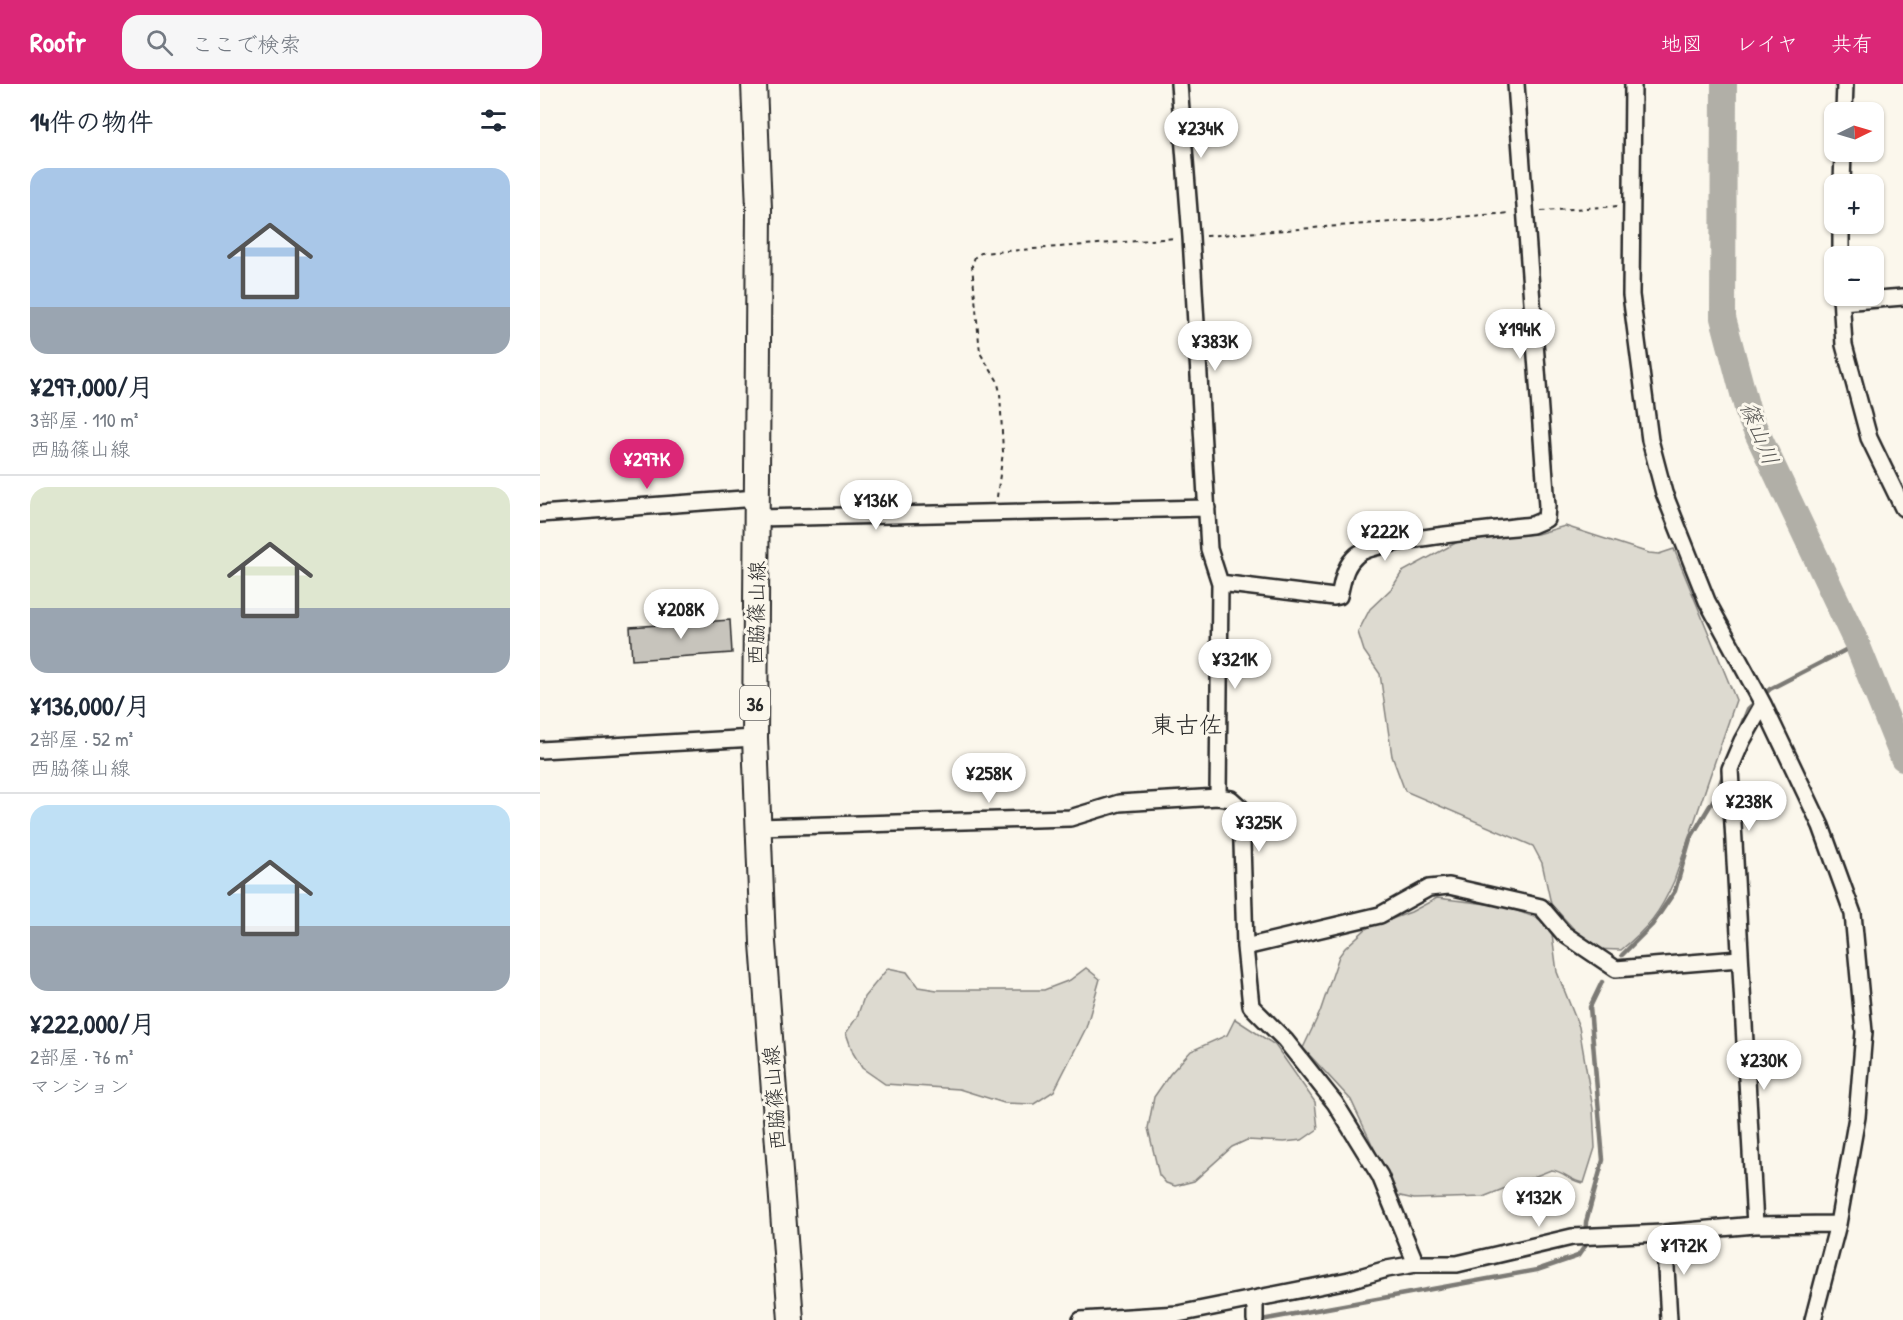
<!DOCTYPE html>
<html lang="ja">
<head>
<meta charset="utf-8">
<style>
  body { margin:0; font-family:"Patrick Hand","Klee One",sans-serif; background:#f6f6f7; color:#1f2937; height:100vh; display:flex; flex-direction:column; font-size:22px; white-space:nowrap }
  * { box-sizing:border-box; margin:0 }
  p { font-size:20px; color:#747a83 }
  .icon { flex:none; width:33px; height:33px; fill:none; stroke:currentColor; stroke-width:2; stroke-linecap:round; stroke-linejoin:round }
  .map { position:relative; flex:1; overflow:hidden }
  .drawer { display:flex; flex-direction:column; background:#fff; width:540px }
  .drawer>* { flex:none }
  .needle { width:39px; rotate:85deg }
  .tools { position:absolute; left:1284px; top:18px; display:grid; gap:12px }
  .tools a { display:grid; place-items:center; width:60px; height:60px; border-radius:12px; background:#fff; box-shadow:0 2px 4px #0004; font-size:30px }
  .price { position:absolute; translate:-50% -51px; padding:0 14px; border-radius:21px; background:#fff; color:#222; font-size:20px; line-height:39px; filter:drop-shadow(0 2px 3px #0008) }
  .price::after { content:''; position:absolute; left:50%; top:36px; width:18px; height:14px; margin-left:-9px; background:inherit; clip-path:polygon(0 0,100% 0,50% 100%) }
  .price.current { background:#db2777; color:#fff }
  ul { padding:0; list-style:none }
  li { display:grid; align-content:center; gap:12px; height:318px; padding:0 30px }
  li+li { border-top:2px solid #e0e1e3 }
  li span { display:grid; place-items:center; height:186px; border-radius:18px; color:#555 }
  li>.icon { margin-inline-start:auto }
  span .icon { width:108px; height:108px; fill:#fffc; stroke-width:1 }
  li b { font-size:26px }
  h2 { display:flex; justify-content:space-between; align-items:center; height:72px; padding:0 30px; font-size:26px }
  header { display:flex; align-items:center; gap:36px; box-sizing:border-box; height:84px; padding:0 30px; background:#db2777; color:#fff }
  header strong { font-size:28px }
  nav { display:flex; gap:33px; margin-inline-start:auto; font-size:21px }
  .search { width:420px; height:54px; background:#f6f6f7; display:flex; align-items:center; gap:15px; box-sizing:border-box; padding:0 21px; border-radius:18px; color:#747a83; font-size:22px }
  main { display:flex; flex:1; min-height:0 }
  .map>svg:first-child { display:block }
  .green { fill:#dddad0; stroke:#84827e; stroke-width:1.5 }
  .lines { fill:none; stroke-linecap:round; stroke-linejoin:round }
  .stream { stroke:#7b7a75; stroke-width:4.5 }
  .river { stroke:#b1afa7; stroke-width:26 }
  .building { fill:#c7c4bc; stroke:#2b2b2b; stroke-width:1.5 }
  .street-casing { stroke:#2b2b2b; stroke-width:20 }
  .primary-casing { stroke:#2b2b2b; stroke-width:28 }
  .path { stroke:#2b2b2b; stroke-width:2; stroke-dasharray:4.5 4.5; stroke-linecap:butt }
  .street { stroke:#fbf7ec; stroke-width:15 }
  .primary { stroke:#fbf7ec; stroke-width:24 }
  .labels { text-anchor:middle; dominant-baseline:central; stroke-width:6; stroke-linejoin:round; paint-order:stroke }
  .shield { fill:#fbf7ec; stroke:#696865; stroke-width:1.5 }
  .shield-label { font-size:20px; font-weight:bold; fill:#2b2b2b }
  .street-label { font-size:21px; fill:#2b2b2b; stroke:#fbf7ec }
  .water-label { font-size:22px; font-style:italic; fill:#5a5956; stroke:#fbf7ec }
  .quarter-label { font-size:24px; fill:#2b2b2b; stroke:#fbf7ec }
</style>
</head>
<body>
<header>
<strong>Roofr</strong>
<div class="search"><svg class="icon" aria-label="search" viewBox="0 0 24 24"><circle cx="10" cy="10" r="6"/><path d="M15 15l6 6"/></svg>ここで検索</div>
<nav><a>地図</a><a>レイヤ</a><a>共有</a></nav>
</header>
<main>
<section class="drawer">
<h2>14件の物件<svg class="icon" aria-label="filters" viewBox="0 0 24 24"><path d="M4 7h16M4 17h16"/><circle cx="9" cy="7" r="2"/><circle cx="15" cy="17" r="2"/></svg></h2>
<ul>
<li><span style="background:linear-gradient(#a9c7e8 75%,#9aa5b1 0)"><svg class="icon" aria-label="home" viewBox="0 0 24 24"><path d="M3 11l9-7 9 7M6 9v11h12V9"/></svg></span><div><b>¥297,000/月</b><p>3部屋 · 110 m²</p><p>西脇篠山線</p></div></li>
<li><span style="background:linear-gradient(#dfe7d0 65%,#9aa5b1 0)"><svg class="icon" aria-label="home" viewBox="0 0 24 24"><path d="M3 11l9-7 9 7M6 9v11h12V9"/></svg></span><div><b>¥136,000/月</b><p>2部屋 · 52 m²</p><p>西脇篠山線</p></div></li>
<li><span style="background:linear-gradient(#bfe0f5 65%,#9aa5b1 0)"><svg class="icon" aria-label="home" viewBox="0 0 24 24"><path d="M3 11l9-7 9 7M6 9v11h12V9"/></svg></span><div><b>¥222,000/月</b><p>2部屋 · 76 m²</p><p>マンション</p></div></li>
</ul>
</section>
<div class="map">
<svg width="1363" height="1236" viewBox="0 0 1363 1236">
  <rect width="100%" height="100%" fill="#fbf7ec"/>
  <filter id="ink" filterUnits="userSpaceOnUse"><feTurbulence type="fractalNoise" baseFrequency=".0167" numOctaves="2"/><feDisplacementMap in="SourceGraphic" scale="12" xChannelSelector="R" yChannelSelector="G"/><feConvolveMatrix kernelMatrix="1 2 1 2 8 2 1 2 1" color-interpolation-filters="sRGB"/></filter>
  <g filter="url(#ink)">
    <path class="green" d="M1025 442 1109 469 1119 470 1134 465 1196 616 1134 797C1120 829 1108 844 1081 866L1052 865 1011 820 1002 779 993 762 865 707 852 672 840 590 824 567 818 548 830 525 852 504 862 488 923 455 997 450Z
      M897 814 964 822 1002 836 1012 850 1017 888 1039 943 1053 1025 1055 1064 1044 1099C1030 1098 1025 1087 1011 1086L943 1113 874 1115 856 1111 811 1016 763 964 780 928 799 872 805 864 827 844 871 828Z
      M348 884 367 888 378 903 397 906H504L530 896 546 884 560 895 546 944 514 1007 494 1020 464 1019 419 1005 345 1000 322 984 313 969 306 949 317 933 324 913Z
      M695 935 735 961 775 1018 778 1045 762 1056 744 1058 707 1056 692 1063 654 1097 635 1102 626 1099 619 1091 608 1044 614 1013 630 990 651 967 687 951Z"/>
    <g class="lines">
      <path class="stream" d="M1196 655 1208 625 1230 605 1317 560
        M1082 871 1112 841 1135 807 1150 755 1177 710 1184 688
        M721 1236 997 1186 1038 1172 1045 1162 1046 1138 1063 1076 1050 923 1062 898"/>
      <path class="river" d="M1184 0 1183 234 1209 332 1317 560 1363 674"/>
    </g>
    <path class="building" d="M190 536 192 569 92 576 90 543Z"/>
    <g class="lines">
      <g class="street-casing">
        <path id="street" d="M639 0 651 153 669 465 680 499 678 713
          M1093 0 1091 211 1110 356 1124 409 1167 517 1223 620 1281 742 1313 830 1324 948 1317 1033 1298 1140 1273 1236
          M1304 28 1305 0
          M1302 100 1303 68
          M1301 172V140
          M1301 212 1304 261 1329 354 1363 424
          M1301 218 1363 213
          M0 430 217 414
          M217 434 667 424
          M680 499 794 513 799 512C803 496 804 482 817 471 836 455 961 445 992 441L1006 435 1007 422 976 0
          M0 666 215 654
          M218 743 530 734 579 719 678 713 691 715 701 724 705 863 711 922 745 956 795 1019 840 1092 876 1180
          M705 863 840 831 889 804 909 802 1001 823 1024 850 1076 885 1199 875
          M1215 1141 1190 685 1202 657 1223 620
          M1124 1149 1129 1236
          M715 1215V1236
          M541 1236 638 1230 809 1196 847 1185 876 1180H917L1032 1153 1124 1149 1215 1141 1298 1140"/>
      </g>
      <g class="primary-casing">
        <path id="primary" d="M214 0 219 125 215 654 223 859 251 1236"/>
      </g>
      <path class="path" d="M1001 127 1079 122
        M666 152 971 129
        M457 413 463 368 460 308 457 296 440 269 432 181 435 173 441 169 636 154"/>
      <use href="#street" class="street"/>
      <use href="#primary" class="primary"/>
    </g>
  </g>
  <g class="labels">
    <rect class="shield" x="200" y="602" width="30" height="34" rx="4.5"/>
    <g class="shield-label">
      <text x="215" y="619">36</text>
    </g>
    <g class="street-label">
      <text transform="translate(216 529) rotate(-89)">西脇篠山線</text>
      <text transform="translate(234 1014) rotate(-94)">西脇篠山線</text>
    </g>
    <g class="water-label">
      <text transform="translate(1220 349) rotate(68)">篠山川</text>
    </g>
    <g class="quarter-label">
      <text x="647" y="640">東古佐</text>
    </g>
  </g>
</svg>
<div class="tools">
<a><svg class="needle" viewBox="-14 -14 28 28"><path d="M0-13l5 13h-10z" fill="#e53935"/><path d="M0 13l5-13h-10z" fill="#747a83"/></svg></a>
<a>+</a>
<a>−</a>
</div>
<b class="price" style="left:661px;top:75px">¥234K</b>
<b class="price" style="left:980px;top:276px">¥194K</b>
<b class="price" style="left:675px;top:288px">¥383K</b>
<b class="price current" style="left:107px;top:406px">¥297K</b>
<b class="price" style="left:336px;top:447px">¥136K</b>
<b class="price" style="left:845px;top:478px">¥222K</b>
<b class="price" style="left:141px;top:556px">¥208K</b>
<b class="price" style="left:695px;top:606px">¥321K</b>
<b class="price" style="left:449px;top:720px">¥258K</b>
<b class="price" style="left:1209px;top:748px">¥238K</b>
<b class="price" style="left:719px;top:769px">¥325K</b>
<b class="price" style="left:1224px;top:1007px">¥230K</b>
<b class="price" style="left:999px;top:1144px">¥132K</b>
<b class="price" style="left:1144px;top:1192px">¥172K</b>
</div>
</main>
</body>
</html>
